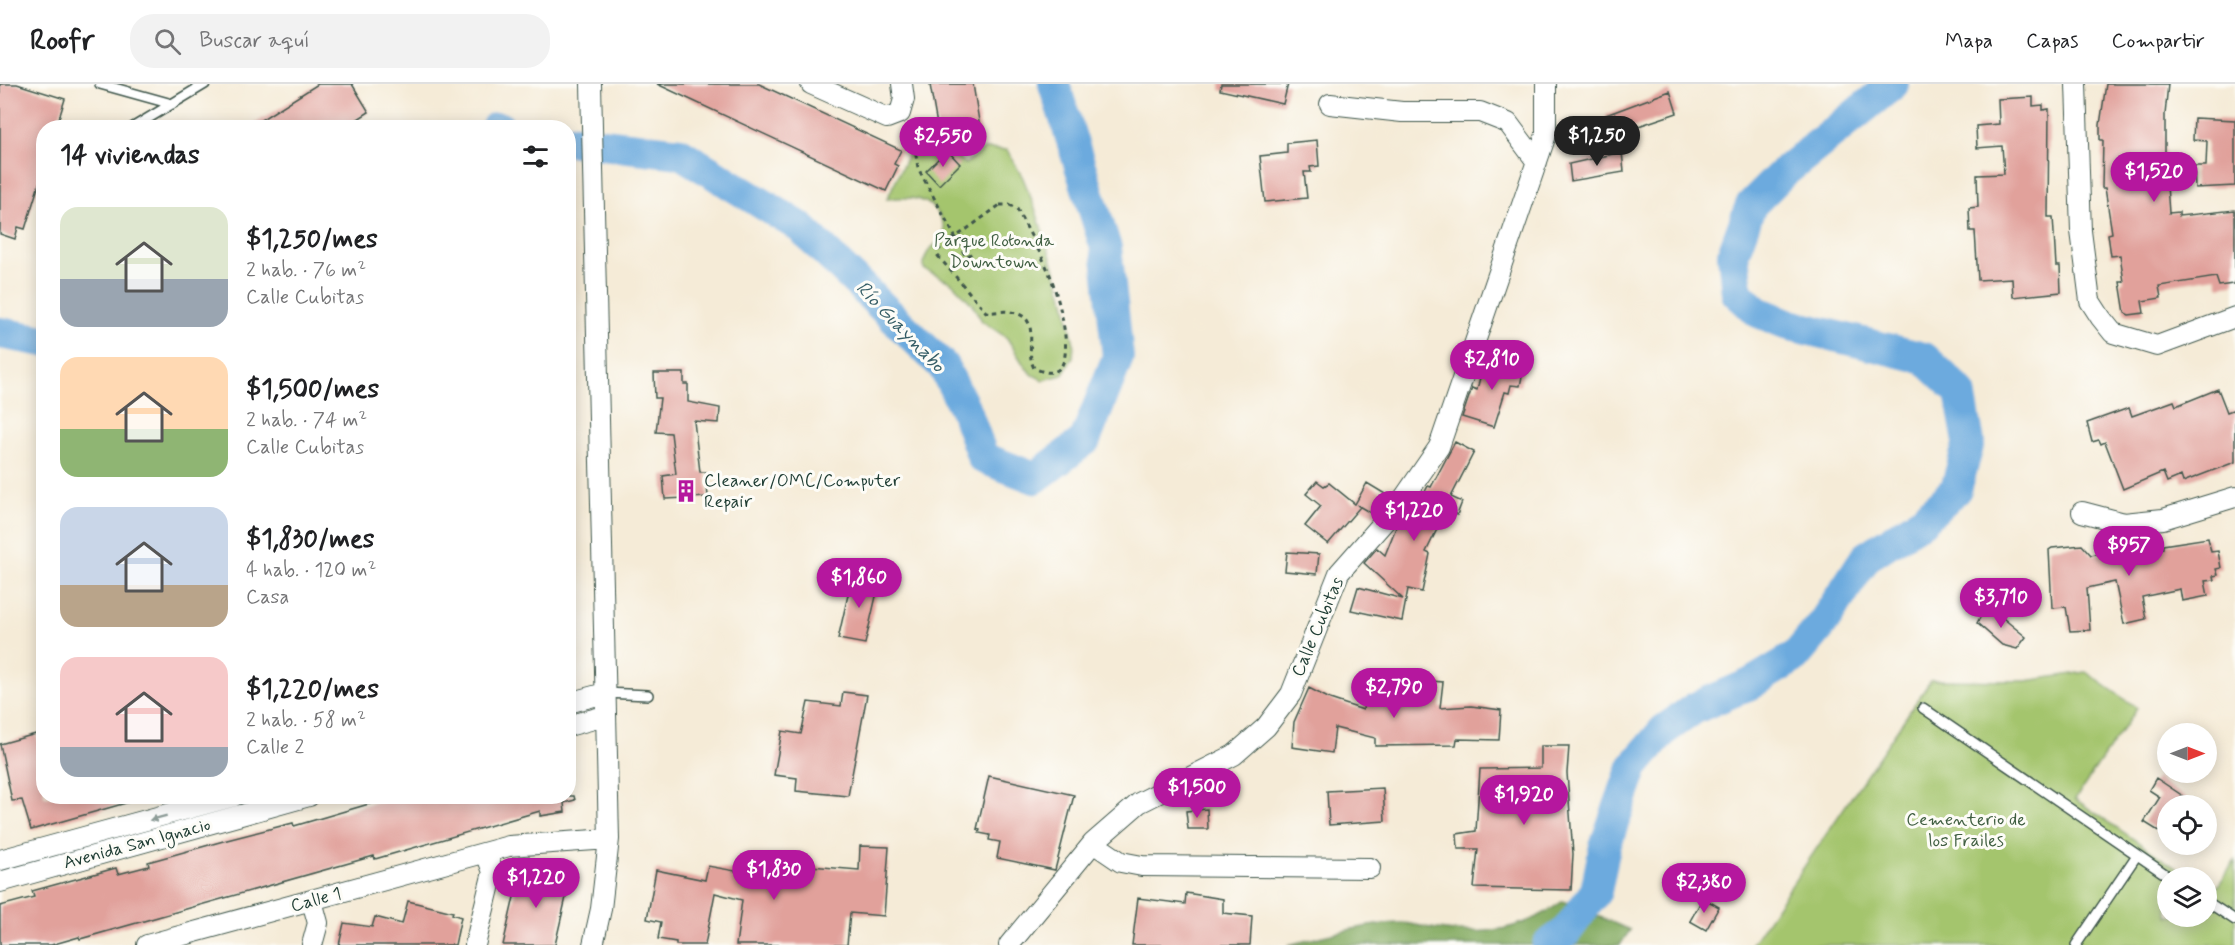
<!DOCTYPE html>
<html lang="es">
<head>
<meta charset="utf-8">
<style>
  body { margin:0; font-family:Mynerve,sans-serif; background:#f2f2f2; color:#202124; height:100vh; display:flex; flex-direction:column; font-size:22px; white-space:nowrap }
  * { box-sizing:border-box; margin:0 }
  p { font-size:20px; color:#757577 }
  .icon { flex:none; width:33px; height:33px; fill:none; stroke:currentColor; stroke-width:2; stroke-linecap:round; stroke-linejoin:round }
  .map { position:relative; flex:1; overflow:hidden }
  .sheet { position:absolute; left:36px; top:36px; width:540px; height:684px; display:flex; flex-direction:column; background:#fff; border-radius:24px; box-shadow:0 3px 15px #0003 }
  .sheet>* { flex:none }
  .needle { width:39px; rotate:90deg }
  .fabs { position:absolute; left:2157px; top:639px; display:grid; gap:12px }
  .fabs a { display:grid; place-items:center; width:60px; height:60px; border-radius:50%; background:#fff; box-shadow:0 3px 15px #0003; font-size:30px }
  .price { position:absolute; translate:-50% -51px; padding:0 14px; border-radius:21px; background:#b5179e; color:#fff; font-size:20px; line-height:39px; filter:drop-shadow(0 2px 3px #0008) }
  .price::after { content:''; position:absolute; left:50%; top:36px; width:18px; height:14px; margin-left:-9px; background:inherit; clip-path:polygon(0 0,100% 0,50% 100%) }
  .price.on { background:#222; color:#fff }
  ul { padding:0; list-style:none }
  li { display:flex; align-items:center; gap:18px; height:150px; padding:0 24px }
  li span { display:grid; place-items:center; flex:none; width:168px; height:120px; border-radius:18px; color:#555 }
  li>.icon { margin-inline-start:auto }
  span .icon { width:72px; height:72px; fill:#fffc; stroke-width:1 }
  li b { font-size:26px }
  h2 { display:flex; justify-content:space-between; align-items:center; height:72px; padding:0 24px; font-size:26px }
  header { display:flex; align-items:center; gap:36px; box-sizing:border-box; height:84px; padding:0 30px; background:#fff; border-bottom:2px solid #e0e0e0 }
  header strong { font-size:28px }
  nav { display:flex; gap:33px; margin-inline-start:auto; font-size:21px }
  .search { width:420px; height:54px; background:#f2f2f2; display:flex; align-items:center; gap:15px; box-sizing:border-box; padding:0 21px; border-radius:24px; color:#757577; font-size:22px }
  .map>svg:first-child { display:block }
  .green { fill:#a4c56d; stroke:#628150; stroke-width:1.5 }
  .forest { fill:#83aa60; stroke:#51744a; stroke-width:1.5 }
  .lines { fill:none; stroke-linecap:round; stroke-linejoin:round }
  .river { stroke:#6caade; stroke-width:32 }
  .building { fill:#e1a19b }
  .service-casing { stroke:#3f574c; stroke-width:12 }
  .minor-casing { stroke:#3f574c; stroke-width:22 }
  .path { stroke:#3f574c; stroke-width:3; stroke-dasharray:4.5 4.5; stroke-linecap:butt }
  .service { stroke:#fff; stroke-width:9 }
  .minor { stroke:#fff; stroke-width:20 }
  .oneway { fill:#8f9e9a }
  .labels { text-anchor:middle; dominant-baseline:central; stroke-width:6; stroke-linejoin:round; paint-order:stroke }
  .park-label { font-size:18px; fill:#405f42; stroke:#fdfcf7 }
  .poi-label { font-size:18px; fill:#1f3d34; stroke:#fdfcf7; text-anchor:start }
  .street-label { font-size:18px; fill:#1f3d34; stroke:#fdfcf7 }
  .water-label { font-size:20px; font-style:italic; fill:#365e67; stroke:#fdfcf7 }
</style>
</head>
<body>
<header>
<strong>Roofr</strong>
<div class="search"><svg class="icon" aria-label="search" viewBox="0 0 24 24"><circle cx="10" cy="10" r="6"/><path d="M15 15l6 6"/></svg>Buscar aquí</div>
<nav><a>Mapa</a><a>Capas</a><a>Compartir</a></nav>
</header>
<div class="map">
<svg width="2235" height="861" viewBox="0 0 2235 861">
  <rect width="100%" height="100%" fill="#fdfcf7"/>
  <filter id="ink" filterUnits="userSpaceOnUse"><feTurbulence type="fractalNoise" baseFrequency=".0167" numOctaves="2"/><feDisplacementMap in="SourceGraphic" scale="12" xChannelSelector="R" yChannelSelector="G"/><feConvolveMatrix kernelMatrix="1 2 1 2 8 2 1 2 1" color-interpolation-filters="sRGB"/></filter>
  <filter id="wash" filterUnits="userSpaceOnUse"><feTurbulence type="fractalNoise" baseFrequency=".008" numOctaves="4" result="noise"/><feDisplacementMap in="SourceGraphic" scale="24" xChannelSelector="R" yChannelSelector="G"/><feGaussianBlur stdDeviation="1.35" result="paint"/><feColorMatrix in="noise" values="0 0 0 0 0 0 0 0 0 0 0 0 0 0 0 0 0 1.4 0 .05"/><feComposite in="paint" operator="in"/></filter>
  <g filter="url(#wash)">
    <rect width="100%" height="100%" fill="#f5ebd7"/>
    <path class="green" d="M947 63 965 80 984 65 1007 66 1023 94 1036 127 1065 218 1074 260 1073 273 1062 291 1043 296 1033 291 1025 283 1007 254 982 237 972 220 952 199 924 185C923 162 939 164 944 148 945 143 943 139 941 135 931 112 908 112 887 115L910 66 927 67Z
      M2086 588 2137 624 2075 715 2189 793 2168 794V832H2206L2207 805 2213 809 2235 777V861H1751L1931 596 2026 597Z"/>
    <path class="forest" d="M1563 817 1630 846 1620 861H1288C1325 852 1363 840 1401 839 1413 839 1425 844 1437 845 1486 852 1524 846 1563 817Z"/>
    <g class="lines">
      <path class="river" d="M496 44H500
        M568 56 680 69 800 143 943 282 966 327 983 374 1035 394 1085 356 1118 273 1106 164 1054 0
        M0 249 44 257
        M1548 861 1566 848 1596 807 1605 762 1633 683 1664 646 1695 624 1750 600 1795 573 1821 542 1866 473 1922 437 1956 405 1969 358 1960 308 1924 274 1790 241 1758 228 1737 209 1733 170 1751 121 1783 89 1893 0"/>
    </g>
    <g id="blocks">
      <path class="building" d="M0 0H17L65 15 56 44H44V84L25 145 18 143 15 155 0 150Z
        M318 0H352L369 28 344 44H248Z
        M657 0H759L901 66 894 80 898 82 886 107Z
        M938 0H973L981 50 940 58 930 1Z
        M1221 0H1288L1283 20 1220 6Z
        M2106 0H2168L2165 31V74L2169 129 2179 128V132L2235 126V197L2233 200 2219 202 2216 193 2159 202 2161 214 2142 217 2144 229 2129 231 2125 229 2120 198H2124L2120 171 2111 172 2108 150 2112 149 2105 104H2102L2103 56H2100V41Z
        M1670 7 1677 29 1612 51 1606 31Z
        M2033 13V22L2043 21V26L2049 25 2048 133H2053L2056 182H2060L2061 208 2013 213 2012 194 1978 196 1975 147H1970L1969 124 1978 123 1977 91 2004 90 2002 62 1977 64 1976 42 1999 40 1998 15Z
        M2194 34 2235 36V102L2195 104 2194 82H2206L2207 57 2193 56Z
        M1317 56 1319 82 1310 83 1311 88H1304L1307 114 1265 118 1260 72 1287 69V59Z
        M947 66 960 80 939 101 926 87Z
        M1622 68 1624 88 1571 97 1569 80Z
        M1488 274 1524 283 1520 302 1511 301 1509 309 1505 308 1494 343 1462 333 1472 304 1477 306 1484 277H1487Z
        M654 289H684V300H688V318L720 324 719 339 694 337 700 388H706L708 413 665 415 663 392 676 390 671 349 656 348 660 314H655Z
        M2218 305 2227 328 2235 325V378L2183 398 2181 392 2167 398 2163 388 2123 405 2105 358 2101 360 2099 356 2092 358 2087 339 2129 324 2132 332 2174 317 2176 322Z
        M1455 358 1474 368 1451 413 1462 418 1457 431 1454 429 1449 438 1442 435 1426 468 1430 470 1422 508 1408 505 1402 537 1351 526 1358 503 1403 515 1364 479 1377 464 1385 471 1397 441 1412 423 1416 425 1428 402 1431 403Z
        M1317 397 1324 402 1329 399 1355 420 1367 399 1390 413 1374 431 1357 421 1360 423 1328 460 1305 442 1321 422 1306 410Z
        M2208 454 2211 468 2218 467 2221 484 2216 485 2218 491 2213 492 2214 496 2205 497 2208 512 2182 517 2180 505 2142 513 2146 535 2124 540 2115 498 2087 504 2090 546 2070 547 2066 523 2052 524 2049 466 2052 464 2082 461 2091 471 2131 463 2133 469 2163 464V461Z
        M1287 468 1319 470 1317 490 1285 487Z
        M853 489 880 495 865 560 838 555Z
        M1987 521 2026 553 2017 565 2002 561 1977 539Z
        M1394 594 1443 598 1440 624 1471 622 1501 626 1499 656 1457 655 1456 661 1375 662V654L1335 644 1332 669 1292 663 1294 638 1309 604 1330 615 1363 626 1365 612 1391 618Z
        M843 608 867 611 848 712 796 707 797 694 774 691 782 647 801 650 808 618 841 622Z
        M36 650 44 673V712H132L133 717 31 746 22 716 12 717 0 660Z
        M1541 662H1569L1567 689 1573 770 1571 806 1474 804 1478 765H1458L1457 750 1476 747 1480 685 1541 684Z
        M989 692 1074 711 1055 786 997 774 1000 758 989 756 990 751 979 749 980 746 977 745Z
        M2156 694 2198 722H2168V753L2144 738 2160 713 2149 706Z
        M1383 704 1385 737 1329 741 1327 707Z
        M403 712H574L575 716 564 719 565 728 540 732V727L375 775 374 772 80 855 79 853 51 861H0V822L34 813 32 807 116 784 118 790 149 782 148 778 227 756 293 739 294 742 379 717V719Z
        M1207 725 1208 745H1188L1186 727Z
        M860 762 889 763 884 832 850 829 847 861H736L742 816 715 809 705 861H676V858L658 855 661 838 647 835 656 786 705 796 708 782 746 789 749 777 859 786Z
        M531 780 560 787 557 807 567 809 555 861H503L517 800 522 787 529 789Z
        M1186 809 1223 815V829L1252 832 1250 861H1132L1138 814 1185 820Z
        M1703 814 1719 823 1706 846 1690 837Z
        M408 817 453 828 452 830 461 833 455 861H339L344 839 372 843 375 833 402 840Z"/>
    </g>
  </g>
  <g filter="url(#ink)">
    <use href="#blocks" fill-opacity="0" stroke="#3f574c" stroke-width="1.5"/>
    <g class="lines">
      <g class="service-casing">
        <path id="service" d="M100 0 172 20
          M132 44 205 0
          M605 609 648 611
          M1923 624 2171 794
          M2206 817 2235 836
          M2076 861 2137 771"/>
      </g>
      <g class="minor-casing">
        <path id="minor" d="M591 0 609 755 601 825 593 861
          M811 0 887 34 900 29 904 15 902 0
          M2076 0 2081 147 2090 217 2101 234 2113 249 2157 262 2235 233
          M1330 20 1402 28H1480L1508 39 1537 78
          M2082 428 2124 439 2163 435 2235 413
          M568 619 605 609
          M568 642 605 632
          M1093 759 1121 778 1142 782 1370 784
          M0 776 234 712
          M0 798 309 712
          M312 817 318 839 312 861
          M147 861 509 762 609 755
          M475 861 493 788 486 769
          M1009 861 1093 759 1139 719 1234 671 1266 643 1291 610 1339 489 1399 421 1439 363 1546 51V0"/>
      </g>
      <path class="path" d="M906 45 915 65 918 84 966 173 974 168
        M1000 121H1010L1017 125C1028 147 1041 169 1050 191 1058 212 1088 310 1034 284 1023 264 1044 233 1011 228 1003 226 995 229 986 228L938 172V166Z"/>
      <use href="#service" class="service"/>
      <use href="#minor" class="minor"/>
    </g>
    <defs><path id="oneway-solid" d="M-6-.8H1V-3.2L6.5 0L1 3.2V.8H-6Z" transform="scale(1.5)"/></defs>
    <use class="oneway" href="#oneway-solid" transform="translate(158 734) rotate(165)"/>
  </g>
  <defs>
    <g id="building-bare" transform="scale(1.8)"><path d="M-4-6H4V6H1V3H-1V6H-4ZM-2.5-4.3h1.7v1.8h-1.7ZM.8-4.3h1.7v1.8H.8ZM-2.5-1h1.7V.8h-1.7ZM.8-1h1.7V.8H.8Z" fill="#b5179e" stroke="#fdfcf7" stroke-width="2.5" paint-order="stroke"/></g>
  </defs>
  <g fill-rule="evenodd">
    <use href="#building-bare" x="686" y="407"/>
  </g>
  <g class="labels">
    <g class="park-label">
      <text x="994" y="157">Parque Rotonda<tspan x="994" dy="21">Downtown</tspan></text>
      <text x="1966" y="736">Cementerio de<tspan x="1966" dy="21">los Frailes</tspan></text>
    </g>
    <g class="poi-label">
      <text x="704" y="397">Cleaner/OMC/Computer<tspan x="704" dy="21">Repair</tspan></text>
    </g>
    <g class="street-label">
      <text transform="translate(1318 543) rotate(-67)">Calle Cubitas</text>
      <text transform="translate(137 760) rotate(-15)">Avenida San Ignacio</text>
      <text transform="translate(316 816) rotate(-15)">Calle 1</text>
    </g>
    <g class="water-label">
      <text transform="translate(900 243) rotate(46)">Río Guaynabo</text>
    </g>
  </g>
</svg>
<div class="fabs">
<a><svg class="needle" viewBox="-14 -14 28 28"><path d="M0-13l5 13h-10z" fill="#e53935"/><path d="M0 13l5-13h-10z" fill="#757577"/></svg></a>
<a><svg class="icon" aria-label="locate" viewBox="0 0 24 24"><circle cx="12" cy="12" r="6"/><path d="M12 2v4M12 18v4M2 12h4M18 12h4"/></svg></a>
<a><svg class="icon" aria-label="layers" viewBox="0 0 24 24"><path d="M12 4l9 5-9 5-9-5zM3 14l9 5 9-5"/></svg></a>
</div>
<b class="price on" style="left:1597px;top:83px">$1,250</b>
<b class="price" style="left:943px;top:84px">$2,550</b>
<b class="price" style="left:2154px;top:119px">$1,520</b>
<b class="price" style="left:1492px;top:307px">$2,810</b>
<b class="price" style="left:1414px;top:458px">$1,220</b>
<b class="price" style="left:2129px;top:493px">$957</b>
<b class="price" style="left:859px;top:525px">$1,860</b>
<b class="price" style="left:2001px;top:545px">$3,710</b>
<b class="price" style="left:1394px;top:635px">$2,790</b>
<b class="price" style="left:1197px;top:735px">$1,500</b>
<b class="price" style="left:1524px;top:742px">$1,920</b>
<b class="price" style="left:774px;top:817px">$1,830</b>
<b class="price" style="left:536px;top:825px">$1,220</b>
<b class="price" style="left:1704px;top:830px">$2,380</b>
<section class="sheet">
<h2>14 viviendas<svg class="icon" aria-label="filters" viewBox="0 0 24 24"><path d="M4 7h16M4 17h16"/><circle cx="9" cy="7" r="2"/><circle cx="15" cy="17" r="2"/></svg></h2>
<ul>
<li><span style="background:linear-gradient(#dfe7d0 60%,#9aa5b1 0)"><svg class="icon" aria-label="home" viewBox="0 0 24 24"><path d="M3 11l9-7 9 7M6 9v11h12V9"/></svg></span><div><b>$1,250/mes</b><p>2 hab. · 76 m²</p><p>Calle Cubitas</p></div></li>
<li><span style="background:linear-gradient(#ffd9b3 60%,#8fb573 0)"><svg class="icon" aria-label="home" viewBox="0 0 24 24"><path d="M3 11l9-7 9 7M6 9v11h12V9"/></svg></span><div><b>$1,500/mes</b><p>2 hab. · 74 m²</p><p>Calle Cubitas</p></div></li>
<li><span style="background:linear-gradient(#c9d6e8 65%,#b9a48a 0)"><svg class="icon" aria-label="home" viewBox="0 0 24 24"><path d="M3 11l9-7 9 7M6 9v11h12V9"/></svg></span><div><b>$1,830/mes</b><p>4 hab. · 120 m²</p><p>Casa</p></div></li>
<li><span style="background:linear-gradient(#f6c9c9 75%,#9aa5b1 0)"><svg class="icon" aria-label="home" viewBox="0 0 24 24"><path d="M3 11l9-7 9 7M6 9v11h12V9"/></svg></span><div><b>$1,220/mes</b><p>2 hab. · 58 m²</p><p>Calle 2</p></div></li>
</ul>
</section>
</div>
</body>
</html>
